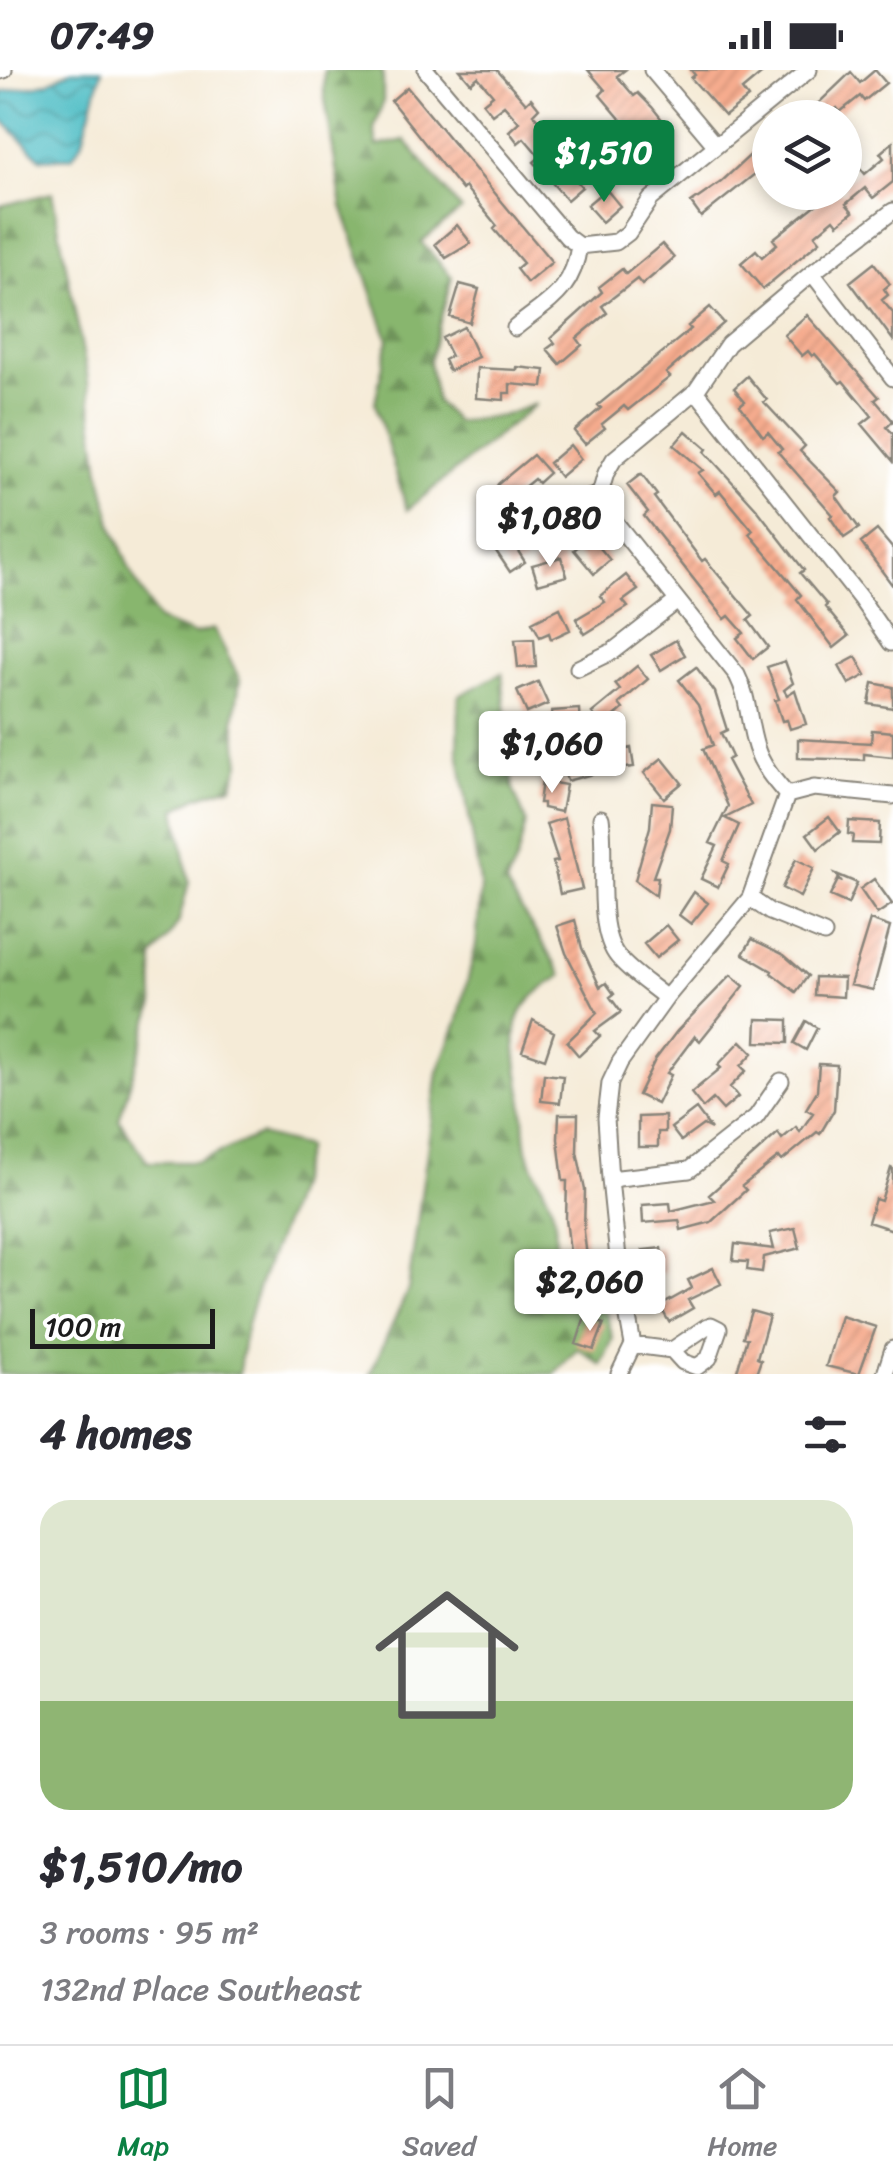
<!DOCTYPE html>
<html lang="en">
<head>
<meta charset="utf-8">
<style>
  body { margin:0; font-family:Sriracha,sans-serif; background:#f7f7f7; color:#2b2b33; height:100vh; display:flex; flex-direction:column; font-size:38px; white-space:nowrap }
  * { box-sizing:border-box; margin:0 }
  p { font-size:32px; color:#7c7c81 }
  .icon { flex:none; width:55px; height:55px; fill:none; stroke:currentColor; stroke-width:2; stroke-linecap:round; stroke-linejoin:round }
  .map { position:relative; height:1304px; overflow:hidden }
  .side { display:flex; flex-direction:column; background:#fff; flex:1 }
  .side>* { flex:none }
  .controls { position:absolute; left:752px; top:30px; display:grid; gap:20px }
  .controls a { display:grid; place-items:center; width:110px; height:110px; border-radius:50%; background:#fff; box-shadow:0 5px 15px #0003; font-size:50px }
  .scale { position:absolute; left:30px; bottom:25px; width:185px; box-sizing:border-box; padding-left:10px; border:5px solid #1c1c1c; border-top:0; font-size:28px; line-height:35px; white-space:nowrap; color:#1c1c1c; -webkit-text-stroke:8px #fff; paint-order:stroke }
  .price { position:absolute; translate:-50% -85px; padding:0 22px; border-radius:10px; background:#fff; color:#222; font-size:32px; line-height:65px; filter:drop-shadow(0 2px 5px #0008) }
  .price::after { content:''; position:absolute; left:50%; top:60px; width:30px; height:22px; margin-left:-15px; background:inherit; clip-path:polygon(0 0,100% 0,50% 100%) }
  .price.active { background:#0b8043; color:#fff }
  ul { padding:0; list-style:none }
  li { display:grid; align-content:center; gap:20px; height:530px; padding:0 40px }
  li+li { border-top:2px solid #e1e1e2 }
  li span { display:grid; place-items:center; height:310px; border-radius:30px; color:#555 }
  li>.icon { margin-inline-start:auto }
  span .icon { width:180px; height:180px; fill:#fffc; stroke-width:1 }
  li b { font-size:42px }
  h2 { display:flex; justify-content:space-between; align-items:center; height:120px; padding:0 40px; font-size:42px }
  .status { display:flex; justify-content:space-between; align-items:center; height:70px; padding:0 50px; background:#fff; direction:ltr }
  .status svg { height:28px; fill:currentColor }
  .tab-bar { display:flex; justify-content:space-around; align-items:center; height:140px; border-top:2px solid #e1e1e2; background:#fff; font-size:28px; color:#7c7c81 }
  .tab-bar a { display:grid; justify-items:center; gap:5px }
  .tab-bar .active { color:#0b8043 }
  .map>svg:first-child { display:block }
  .forest { fill:url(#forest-firs); stroke:#526945; stroke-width:2.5 }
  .water { fill:url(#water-waves); stroke:#356c70; stroke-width:2.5 }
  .building { fill:url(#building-hatch) }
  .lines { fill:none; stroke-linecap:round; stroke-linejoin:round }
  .minor-casing { stroke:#88847a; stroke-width:19 }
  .minor { stroke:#fff; stroke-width:15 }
</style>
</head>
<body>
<div class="status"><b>07:49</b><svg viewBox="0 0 49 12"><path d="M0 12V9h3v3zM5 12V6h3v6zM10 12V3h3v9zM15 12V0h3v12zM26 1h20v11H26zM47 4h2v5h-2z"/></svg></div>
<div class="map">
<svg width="893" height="1304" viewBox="0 0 893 1304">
  <defs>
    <pattern id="forest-firs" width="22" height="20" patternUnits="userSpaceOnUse" patternTransform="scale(2.5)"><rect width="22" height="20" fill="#88b66e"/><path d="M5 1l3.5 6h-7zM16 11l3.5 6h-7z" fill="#6e935a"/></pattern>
    <pattern id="water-waves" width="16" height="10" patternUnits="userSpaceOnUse" patternTransform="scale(2.5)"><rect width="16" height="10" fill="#4ebdc5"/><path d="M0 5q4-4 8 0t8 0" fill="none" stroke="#40999f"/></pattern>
    <pattern id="building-hatch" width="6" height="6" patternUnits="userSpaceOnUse" patternTransform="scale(2.5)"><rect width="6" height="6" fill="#f6ac8e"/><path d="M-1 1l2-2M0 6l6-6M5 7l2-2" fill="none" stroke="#d2937a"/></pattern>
  </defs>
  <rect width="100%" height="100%" fill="#fff"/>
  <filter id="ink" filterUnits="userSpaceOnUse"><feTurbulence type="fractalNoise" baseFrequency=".01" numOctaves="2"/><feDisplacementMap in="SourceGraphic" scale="20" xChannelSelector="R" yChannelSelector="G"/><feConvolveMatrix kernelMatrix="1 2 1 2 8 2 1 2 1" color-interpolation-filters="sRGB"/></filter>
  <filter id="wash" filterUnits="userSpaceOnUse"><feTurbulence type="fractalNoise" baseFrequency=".0048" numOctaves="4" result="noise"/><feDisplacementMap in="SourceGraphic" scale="40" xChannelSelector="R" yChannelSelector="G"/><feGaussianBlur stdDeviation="2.25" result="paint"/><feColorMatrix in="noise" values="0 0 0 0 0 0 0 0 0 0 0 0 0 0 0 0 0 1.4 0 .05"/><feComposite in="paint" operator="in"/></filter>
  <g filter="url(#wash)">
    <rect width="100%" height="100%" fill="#f5ebd7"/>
    <path class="forest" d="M324 0H380L383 3V33L374 58 377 76 405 70 461 140 421 172 452 207 429 292 436 331 456 352 502 346 536 334 407 440 375 333 388 269 342 136 324 23Z
      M52 123 87 304 100 401 112 455 131 503 158 551 194 564 214 559 240 610 234 650 240 693 232 716 199 726 176 739 189 812 178 854 153 888 154 934 119 1050 148 1092H198L260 1065 306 1077C301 1097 296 1118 289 1138 268 1193 243 1245 239 1304H0V136Z
      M502 603 513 719 526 752 517 789 506 814C523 846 545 874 562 906 507 938 512 959 521 1017 525 1037 523 1059 527 1079 533 1104 552 1125 555 1152 558 1182 547 1208 572 1232H603L613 1269 601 1295 578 1278 554 1304H370L408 1220 438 1002 458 950 476 875 481 818 458 680 459 626Z"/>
    <path class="water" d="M72 0H102L82 73 72 87 41 89 0 48 2 22 47 13Z"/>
    <g id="blocks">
      <path class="building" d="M460 0H497L526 33 531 28 539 38 533 44 568 83 559 90 582 117 567 130 534 92 540 87 524 68 518 73 509 61 519 52 504 35 492 44 483 33 493 25 478 7 471 13Z
        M588 0H625L617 6 634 26 638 23 652 37 672 62 660 71 673 87 661 97 600 25 605 20Z
        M691 0H766L742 20 748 28 725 46 691 8 695 5Z
        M875 0 886 13 864 31 860 26 840 42 837 38 825 48H803L851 2 860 13Z
        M407 17 552 192 527 213 516 199 523 193 494 159 497 156 465 117 462 120 391 31Z
        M893 72V112L873 128 865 118 846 134 853 142 838 154 834 149 815 165 820 171 763 219 741 193 756 180 762 187 777 174 773 169 832 122H845V112L861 99 865 104 884 88 880 83Z
        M770 73V92L701 147 691 133 721 112 759 77 762 80Z
        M606 119 620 136 602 152 587 135Z
        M457 155 471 173 446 188 435 174Z
        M662 174 674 188 642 215 637 209 602 236 607 243 577 268 582 275 560 294 547 279 555 273 551 268 602 222 599 217 622 199 626 204Z
        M874 193 890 214 884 219 888 225 882 230 893 243V270L850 212Z
        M460 214 479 219 470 253 450 247Z
        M710 237 724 253 666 303 670 307 628 340 624 336 602 354 605 358 585 374 574 361 601 338 598 335 691 259 688 256Z
        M807 245 879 327 875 330 893 351 887 357 893 364V391L862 354 872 346 843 311 840 313 815 284 812 286 808 281 802 286 784 265Z
        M464 257 478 287 449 301 444 290 451 286 442 268Z
        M517 297 545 300 543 317 510 314V323H504V330L476 328 477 298 517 300Z
        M747 306 767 330 764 332 805 376 800 381 840 422 836 426 859 458 844 468 830 447 833 445 778 382 782 379 768 362 763 366 740 335 745 331 734 318Z
        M686 361 707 379 705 382 756 438 804 500 800 503 827 535 825 537 849 566 834 578 797 529 801 525 750 464 753 461 720 421 716 424 698 403 703 400 674 375Z
        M570 375 581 389 560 407 549 393Z
        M533 385 549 403 538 413 534 409 512 427 501 450 484 442 498 414Z
        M641 404 657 425 654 427 702 491 705 489 753 546 748 550 768 577 753 589 737 568 744 563 729 546 725 549 644 446 648 442 627 415Z
        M877 460 893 479V516L861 473Z
        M590 466 610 490 594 504 574 480Z
        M511 470 525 492 510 502 496 481Z
        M561 487 567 506 538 514 532 495Z
        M626 505 638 520 623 531 628 537 585 564 576 549 605 532 600 526Z
        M560 538 570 560 551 569 549 563 540 567 532 552Z
        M534 569 536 597 518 598 515 570Z
        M676 570 685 585 661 600 651 585Z
        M856 587 866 605 849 614 839 596Z
        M785 591 793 613 784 620 787 625 795 620 806 654 790 659 787 650 782 651 775 630 779 629 767 597Z
        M637 596 648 609 619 634 623 639 603 656 592 643 620 620 615 614Z
        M696 597 715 622 727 660 721 663 732 687 727 690 751 735 725 748 739 755 723 791 729 794 718 817 701 809 717 776 710 773 728 736 703 679 713 675 698 635 679 610Z
        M538 612 548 634 527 643 517 621Z
        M873 613 893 617V638L869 634Z
        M579 639 580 657 553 659 552 641Z
        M872 660 893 662V687L864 684V690L798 688V669L871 673Z
        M631 678 634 697 607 700 567 711 562 692Z
        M662 688 682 713 664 728 644 703Z
        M542 711 566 715 561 742 543 738V733H539Z
        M652 732 672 734 670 759 653 807H658L656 826 635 810 650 757Z
        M829 747 840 762 818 779 807 764Z
        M564 748 582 819 560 824 553 792 558 791 546 754Z
        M849 751 880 753 879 774 852 773 853 765 848 764Z
        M796 789 814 798 800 827 782 818Z
        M836 804 857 813 848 834 830 826 838 810 842 812Z
        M874 809 892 834 877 844 860 819Z
        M694 822 708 833 691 854 679 845Z
        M575 850 582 878 600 917 606 913 614 924 610 927 621 942 595 961 600 966 579 986 567 972 597 943 566 883 557 856Z
        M870 850 890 857 873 920 850 915Z
        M666 855 678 870 656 888 644 874Z
        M752 869 784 885 808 906 796 922 771 903 772 901 743 884Z
        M731 905 744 916 700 971 695 966 667 1003 671 1005 657 1034 638 1025 655 990 677 961Z
        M815 907 844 908 843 927 814 925Z
        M757 949 788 950V973L756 972Z
        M533 950 554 962 545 989 522 981Z
        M806 951 817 958 806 980 794 973Z
        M741 971 753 983 741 996 746 1001 730 1017 738 1027 723 1040 713 1029 703 1038 691 1023 721 998 718 995Z
        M819 994 837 995 834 1040 820 1064 817 1062 782 1091 779 1087 742 1116 746 1120 711 1152 681 1160 679 1150 643 1153 642 1135 670 1133 671 1141 714 1130 709 1125 778 1063 782 1069 796 1057 800 1062 813 1043 806 1039 817 1021Z
        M544 1004 563 1006 560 1033 541 1031Z
        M696 1039 711 1059 703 1055 681 1071 671 1058Z
        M559 1044H578L577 1082 585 1120 584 1162 591 1222 575 1224 566 1149 567 1111H563L558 1069Z
        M665 1046V1062H658V1077H638V1047Z
        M891 1098 893 1099V1160L868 1152 875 1129 881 1131Z
        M795 1158 800 1178 764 1187 762 1202 747 1200 748 1192 733 1191 735 1174 774 1179 770 1163Z
        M661 1178 665 1203 647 1205 643 1180Z
        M713 1198 721 1214 688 1230 693 1238 669 1252 660 1236 692 1218 688 1210Z
        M751 1241 769 1246 757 1288 761 1290 756 1304H736L747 1268 743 1267Z
        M841 1246 876 1257 859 1304 826 1296Z
        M585 1247 604 1254 594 1280 576 1274Z"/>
    </g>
  </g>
  <g filter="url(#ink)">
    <use href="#blocks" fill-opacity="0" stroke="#88847a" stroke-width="2.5"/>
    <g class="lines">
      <g class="minor-casing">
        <path id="minor" d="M426 0 567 167 579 176
          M652 0 716 76
          M0 1 4 0
          M812 203 893 308
          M515 258C549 230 572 223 579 176L616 172 628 163 651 129 809 0
          M696 321 860 528 891 573
          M600 424 606 403 614 389 696 321 728 274 812 203 893 141
          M600 424 611 447 737 605C749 628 748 652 756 677 762 696 774 710 787 725
          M548 447 564 437 600 424
          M578 598 613 581 676 532
          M787 725 814 718 893 726
          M601 748C607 786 594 858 618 887 631 903 651 915 666 928
          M750 828 770 842 824 864
          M610 1109 689 1100 756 1047 781 1011
          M633 1275 672 1280 683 1292 697 1297 709 1288 719 1259 711 1255 706 1257 672 1280
          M619 1304 633 1275 619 1198 610 1109 606 1048 610 1013 620 992 666 928 750 828 787 725
          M885 1304 893 1279"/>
      </g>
      <use href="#minor" class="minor"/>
    </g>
  </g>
</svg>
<div class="controls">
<a><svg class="icon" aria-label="layers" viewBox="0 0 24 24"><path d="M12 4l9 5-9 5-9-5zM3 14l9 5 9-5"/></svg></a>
</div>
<div class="scale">100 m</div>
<b class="price active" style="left:604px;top:135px">$1,510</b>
<b class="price" style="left:550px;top:500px">$1,080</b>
<b class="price" style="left:552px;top:726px">$1,060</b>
<b class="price" style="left:590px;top:1264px">$2,060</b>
</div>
<section class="side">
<h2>4 homes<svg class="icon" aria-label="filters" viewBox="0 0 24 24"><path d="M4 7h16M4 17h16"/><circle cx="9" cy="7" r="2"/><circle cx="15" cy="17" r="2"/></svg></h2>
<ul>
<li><span style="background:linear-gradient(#dfe7d0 65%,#8fb573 0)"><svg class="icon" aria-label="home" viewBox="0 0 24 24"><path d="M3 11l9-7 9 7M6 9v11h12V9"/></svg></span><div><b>$1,510/mo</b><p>3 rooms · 95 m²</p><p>132nd Place Southeast</p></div></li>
</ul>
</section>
<nav class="tab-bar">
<a class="active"><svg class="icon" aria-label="map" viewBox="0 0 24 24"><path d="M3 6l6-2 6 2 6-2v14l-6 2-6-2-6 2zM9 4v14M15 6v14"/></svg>Map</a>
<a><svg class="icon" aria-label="saved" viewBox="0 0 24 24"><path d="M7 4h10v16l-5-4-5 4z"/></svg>Saved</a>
<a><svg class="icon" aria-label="home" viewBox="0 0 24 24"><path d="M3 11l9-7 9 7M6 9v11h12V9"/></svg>Home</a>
</nav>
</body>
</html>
